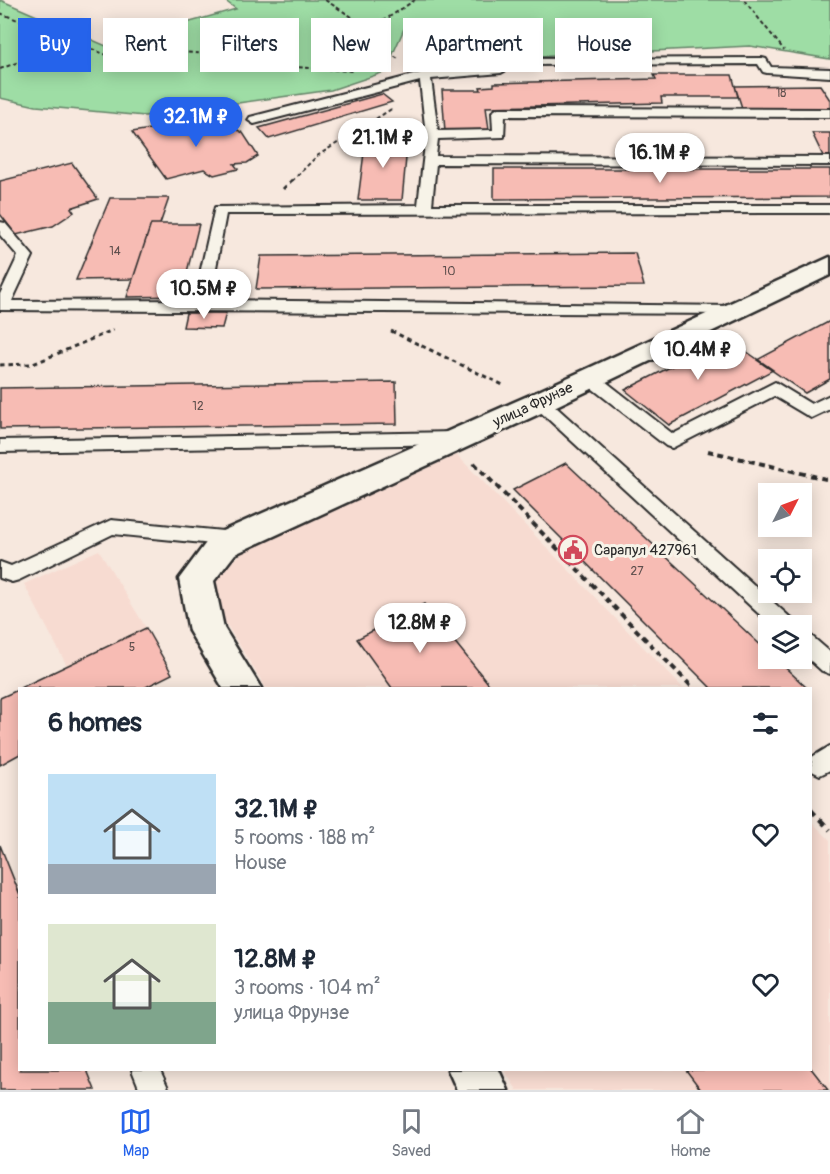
<!DOCTYPE html>
<html lang="en">
<head>
<meta charset="utf-8">
<style>
  body { margin:0; font-family:Pangolin,sans-serif; background:#f2f2f3; color:#1f2937; height:100vh; display:flex; flex-direction:column; font-size:22px; white-space:nowrap }
  * { box-sizing:border-box; margin:0 }
  p { font-size:20px; color:#747a83 }
  .icon { flex:none; width:33px; height:33px; fill:none; stroke:currentColor; stroke-width:2; stroke-linecap:round; stroke-linejoin:round }
  .map { position:relative; flex:1; overflow:hidden }
  .sheet { position:absolute; left:18px; top:687px; width:794px; height:384px; display:flex; flex-direction:column; background:#fff; border-radius:0px; box-shadow:0 3px 15px #0003 }
  .sheet>* { flex:none }
  .banner { position:absolute; left:18px; top:18px; width:795px; height:54px; display:flex; gap:12px }
  .needle { width:39px; rotate:48deg }
  .controls { position:absolute; left:758px; top:483px; display:grid; gap:12px }
  .controls a { display:grid; place-items:center; width:54px; height:54px; border-radius:0px; background:#fff; box-shadow:0 3px 15px #0003; font-size:30px }
  .price { position:absolute; translate:-50% -51px; padding:0 14px; border-radius:21px; background:#fff; color:#222; font-size:20px; line-height:39px; filter:drop-shadow(0 2px 3px #0008) }
  .price::after { content:''; position:absolute; left:50%; top:36px; width:18px; height:14px; margin-left:-9px; background:inherit; clip-path:polygon(0 0,100% 0,50% 100%) }
  .price.current { background:#2563eb; color:#fff }
  ul { padding:0; list-style:none }
  li { display:flex; align-items:center; gap:18px; height:150px; padding:0 30px }
  li span { display:grid; place-items:center; flex:none; width:168px; height:120px; border-radius:0px; color:#555 }
  li>.icon { margin-inline-start:auto }
  span .icon { width:72px; height:72px; fill:#fffc; stroke-width:1 }
  li b { font-size:26px }
  h2 { display:flex; justify-content:space-between; align-items:center; height:72px; padding:0 30px; font-size:26px }
  .chip { padding:0 21px; border-radius:0px; background:#fff; box-shadow:0 3px 15px #0003; font-size:21px; line-height:54px }
  .chip.current { background:#2563eb; color:#fff }
  .tab-bar { display:flex; justify-content:space-around; align-items:center; height:84px; border-top:2px solid #e0e1e3; background:#fff; font-size:16px; color:#747a83 }
  .tab-bar a { display:grid; justify-items:center; gap:3px }
  .tab-bar .current { color:#2563eb }
  .map>svg:first-child { display:block }
  .built { fill:#f7dbd1 }
  .green { fill:#9edda5; stroke:#648468; stroke-width:1.5 }
  .building { fill:#f7bcb4; stroke:#2b2b2b; stroke-width:1.5 }
  .lines { fill:none; stroke-linecap:round; stroke-linejoin:round }
  .lane-casing { stroke:#2b2b2b; stroke-width:4 }
  .secondary-casing { stroke:#2b2b2b; stroke-width:5 }
  .path-far3 { stroke:#2b2b2b; stroke-width:2; stroke-dasharray:4 3; stroke-linecap:butt }
  .path-far2 { stroke:#2b2b2b; stroke-width:3; stroke-dasharray:4.5 4; stroke-linecap:butt }
  .path-far1 { stroke:#2b2b2b; stroke-width:4; stroke-dasharray:6 4.5; stroke-linecap:butt }
  .path { stroke:#2b2b2b; stroke-width:4.5; stroke-dasharray:8 6; stroke-linecap:butt }
  .lane { fill:#f7f3e8; fill-rule:evenodd }
  .secondary { fill:#f7f3e8; fill-rule:evenodd }
  .labels { text-anchor:middle; dominant-baseline:central; stroke-width:6; stroke-linejoin:round; paint-order:stroke }
  .number-label { font-size:12px; fill:#5e4f4d }
  .street-label { font-size:15px; fill:#2b2b2b; stroke:#f7f3e8 }
  .poi-label { font-size:15px; fill:#2b2b2b; stroke:#f7f3e8; text-anchor:start }
</style>
</head>
<body>
<div class="map">
<svg width="830" height="1090" viewBox="0 0 830 1090">
  <rect width="100%" height="100%" fill="#f7e8de"/>
  <filter id="ink" filterUnits="userSpaceOnUse"><feTurbulence type="fractalNoise" baseFrequency=".0167" numOctaves="2"/><feDisplacementMap in="SourceGraphic" scale="12" xChannelSelector="R" yChannelSelector="G"/><feConvolveMatrix kernelMatrix="1 2 1 2 8 2 1 2 1" color-interpolation-filters="sRGB"/></filter>
  <g filter="url(#ink)">
    <path class="built" d="M457 455 683 688H266L225 622 215 578 244 551Z
      M99 550 146 628 67 666 24 584Z
      M810 820 830 840V1090H517L504 1070H810Z"/>
    <path class="green" d="M0 0 106 46 236 9 224 0H830V59L750 46 514 58 499 28 404 29 385 72 331 90 145 116 36 106 0 98Z"/>
    <path class="building" d="M654 75H732L738 97H661L662 103 486 107 489 130 445 132 442 90H481L480 87 494 86V83L656 79Z
      M820 85 830 100V108H742L735 86Z
      M382 94 392 102 269 139 259 128Z
      M192 122H224L243 133 258 156 247 163 234 164 238 169 214 175 204 169 166 179 132 132Z
      M812 133H830V158H824Z
      M366 137H408L402 200H358Z
      M72 163 98 199 71 208 74 212 53 226 16 235 0 214V181Z
      M494 169H830V197L494 199Z
      M110 198H169L160 224H151L133 279 76 280Z
      M151 224H199L181 296 127 297Z
      M635 253 644 286 256 289 261 256Z
      M186 313H226L222 328 183 327Z
      M830 321V379L805 393 757 360Z
      M727 338 773 370 669 425 625 390Z
      M396 382 397 424 0 429V388Z
      M566 463 768 652V658H775L807 688H711L513 490Z
      M424 604 492 688H392L357 639Z
      M146 628 172 674 144 688H20Z
      M20 689V754L0 765V698Z
      M0 845 20 895V1070H87L95 1090H0Z
      M810 1067 828 1090H701L686 1070Z"/>
    <g class="lines">
      <g class="lane-casing">
        <path id="lane" d="M762 58 766 59 771 67 830 69V77L767 73 763 72 758 64 515 65 501 73 431 79 438 131 493 130 492 112 498 108 830 109V117L505 116 504 137 438 139 436 156 830 157V165L436 164 432 205H830V213L226 214 210 300 733 306 741 311 739 314 0 310V294L18 256 0 235V222L5 223 33 256 12 301 194 300 215 207 418 205 426 135 420 81 254 124 248 120 250 117 425 72 498 67 512 59Z
          M590 373 596 374 673 434 775 382 811 404 830 395V409L811 418 774 396 672 448 666 446 584 382 582 378 584 374Z
          M540 396 546 398 793 620 796 626H772L534 406 531 402 534 398Z
          M456 432 465 438 456 444 0 452V440Z
          M111 520 233 532 240 534 243 539 240 544 233 546 113 534 19 580 12 582 0 578V562L11 566Z
          M801 630 808 633 830 652V674L822 671 801 652Z
          M830 746V770L820 775 812 771V757Z
          M132 1070H160L169 1090H140Z"/>
      </g>
      <g class="secondary-casing">
        <path id="secondary" d="M830 257V275L550 409 235 554 214 581 224 628 261 688H223L189 631 179 579 211 536 530 395Z
          M448 1070H499L508 1090H457Z"/>
      </g>
      <path class="path-far3" d="M325 0 371 29 387 52 400 60
        M744 0 784 50
        M0 13 107 55 162 51 213 54 281 66 353 71
        M371 29 415 0
        M0 69 72 42
        M292 181 317 156 393 108"/>
      <path class="path-far2" d="M283 189 293 179
        M391 331 505 386
        M0 365 33 364 113 330"/>
      <path class="path-far1" d="M708 451 830 480
        M474 463 693 688"/>
      <path class="path" d="M810 809 830 830"/>
      <use href="#lane" class="lane"/>
      <use href="#secondary" class="secondary"/>
    </g>
  </g>
  <defs>
    <g id="civic-ring" transform="scale(1.5)"><circle r="9.5" fill="#f7f3e8" stroke="#d1495b" stroke-width="1.5"/><path d="M-.6-6.5H3V-4.5H.6V-3L4-1V1h2V6H-6V1h2V-1L-.6-3ZM-1.2 2.5V6h2.4V2.5Z" fill="#d1495b"/></g>
  </defs>
  <g fill-rule="evenodd">
    <use href="#civic-ring" x="573" y="550"/>
  </g>
  <g class="labels">
    <g class="number-label">
      <text x="781" y="93">18</text>
      <text x="115" y="251">14</text>
      <text x="449" y="271">10</text>
      <text x="198" y="406">12</text>
      <text x="637" y="571">27</text>
      <text x="132" y="647">5</text>
    </g>
    <g class="street-label">
      <text transform="translate(533 405) rotate(-25)">улица Фрунзе</text>
    </g>
    <g class="poi-label">
      <text x="594" y="550">Сарапул 427961</text>
    </g>
  </g>
</svg>
<div class="controls">
<a><svg class="needle" viewBox="-14 -14 28 28"><path d="M0-13l5 13h-10z" fill="#e53935"/><path d="M0 13l5-13h-10z" fill="#747a83"/></svg></a>
<a><svg class="icon" aria-label="locate" viewBox="0 0 24 24"><circle cx="12" cy="12" r="6"/><path d="M12 2v4M12 18v4M2 12h4M18 12h4"/></svg></a>
<a><svg class="icon" aria-label="layers" viewBox="0 0 24 24"><path d="M12 4l9 5-9 5-9-5zM3 14l9 5 9-5"/></svg></a>
</div>
<b class="price current" style="left:196px;top:148px">32.1M ₽</b>
<b class="price" style="left:383px;top:169px">21.1M ₽</b>
<b class="price" style="left:660px;top:184px">16.1M ₽</b>
<b class="price" style="left:204px;top:320px">10.5M ₽</b>
<b class="price" style="left:698px;top:381px">10.4M ₽</b>
<b class="price" style="left:420px;top:654px">12.8M ₽</b>
<div class="banner">
<a class="chip current">Buy</a>
<a class="chip">Rent</a>
<a class="chip">Filters</a>
<a class="chip">New</a>
<a class="chip">Apartment</a>
<a class="chip">House</a>
</div>
<section class="sheet">
<h2>6 homes<svg class="icon" aria-label="filters" viewBox="0 0 24 24"><path d="M4 7h16M4 17h16"/><circle cx="9" cy="7" r="2"/><circle cx="15" cy="17" r="2"/></svg></h2>
<ul>
<li><span style="background:linear-gradient(#bfe0f5 75%,#9aa5b1 0)"><svg class="icon" aria-label="home" viewBox="0 0 24 24"><path d="M3 11l9-7 9 7M6 9v11h12V9"/></svg></span><div><b>32.1M ₽</b><p>5 rooms · 188 m²</p><p>House</p></div><svg class="icon" aria-label="heart" viewBox="0 0 24 24"><path d="M12 20l-8-8c-3-5 5-10 8-4 3-6 11-1 8 4z"/></svg></li>
<li><span style="background:linear-gradient(#dfe7d0 65%,#7fa58c 0)"><svg class="icon" aria-label="home" viewBox="0 0 24 24"><path d="M3 11l9-7 9 7M6 9v11h12V9"/></svg></span><div><b>12.8M ₽</b><p>3 rooms · 104 m²</p><p>улица Фрунзе</p></div><svg class="icon" aria-label="heart" viewBox="0 0 24 24"><path d="M12 20l-8-8c-3-5 5-10 8-4 3-6 11-1 8 4z"/></svg></li>
</ul>
</section>
</div>
<nav class="tab-bar">
<a class="current"><svg class="icon" aria-label="map" viewBox="0 0 24 24"><path d="M3 6l6-2 6 2 6-2v14l-6 2-6-2-6 2zM9 4v14M15 6v14"/></svg>Map</a>
<a><svg class="icon" aria-label="saved" viewBox="0 0 24 24"><path d="M7 4h10v16l-5-4-5 4z"/></svg>Saved</a>
<a><svg class="icon" aria-label="home" viewBox="0 0 24 24"><path d="M3 11l9-7 9 7M6 9v11h12V9"/></svg>Home</a>
</nav>
</body>
</html>
